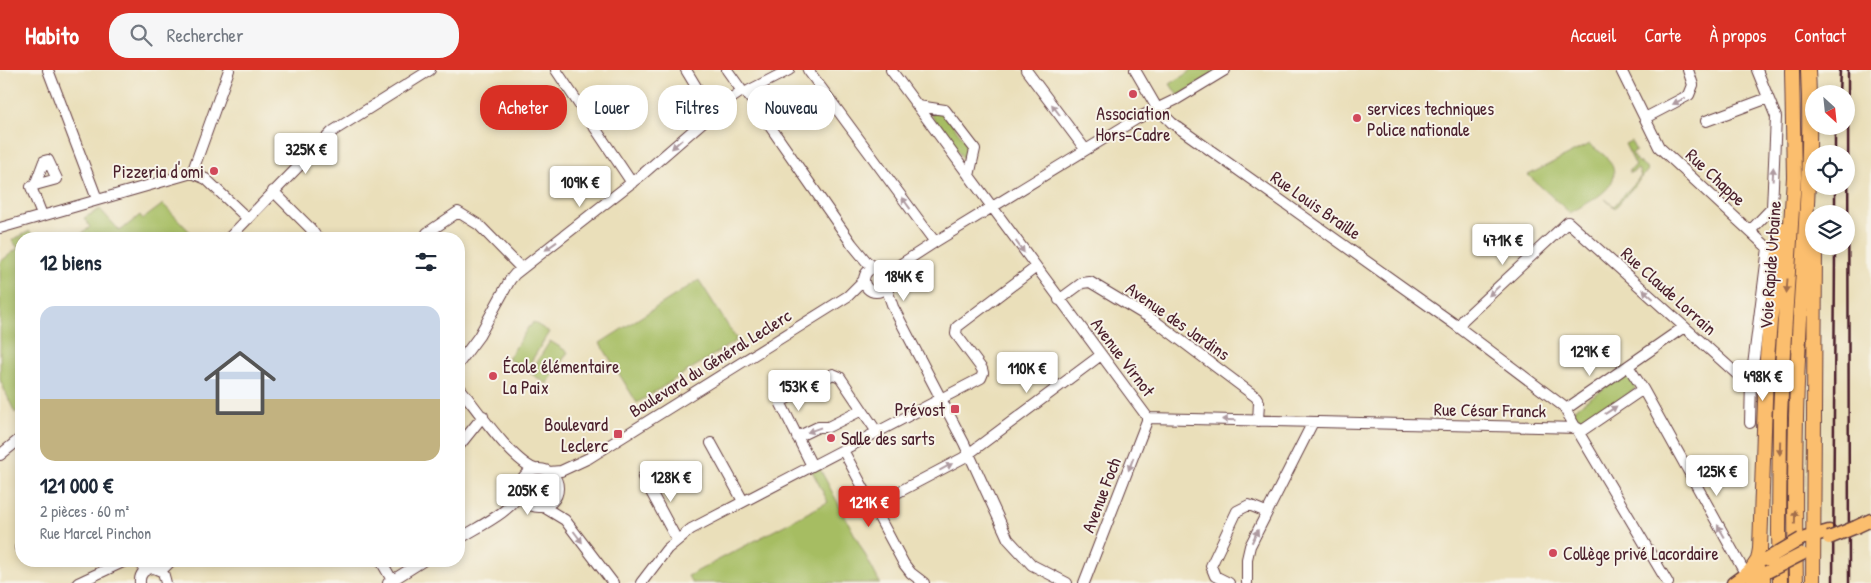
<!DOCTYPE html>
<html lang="fr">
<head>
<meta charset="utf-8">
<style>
  body { margin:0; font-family:"Patrick Hand",sans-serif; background:#f6f6f7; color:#1f2937; height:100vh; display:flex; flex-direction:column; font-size:19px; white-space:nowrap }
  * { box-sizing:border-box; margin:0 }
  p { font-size:16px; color:#747a83 }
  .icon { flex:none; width:28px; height:28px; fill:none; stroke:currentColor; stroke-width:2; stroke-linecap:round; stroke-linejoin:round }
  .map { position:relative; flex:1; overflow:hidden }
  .details { position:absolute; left:15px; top:162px; width:450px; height:335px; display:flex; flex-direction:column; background:#fff; border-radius:20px; box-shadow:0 2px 8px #0003 }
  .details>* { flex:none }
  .banner { position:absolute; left:480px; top:15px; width:475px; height:45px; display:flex; gap:10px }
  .needle { width:32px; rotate:153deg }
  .controls { position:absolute; left:1805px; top:15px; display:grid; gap:10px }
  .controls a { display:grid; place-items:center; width:50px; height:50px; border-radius:50%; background:#fff; box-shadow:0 2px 8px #0003; font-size:25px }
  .price { position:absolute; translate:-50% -42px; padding:0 11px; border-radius:5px; background:#fff; color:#222; font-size:16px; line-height:32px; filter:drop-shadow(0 1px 2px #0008) }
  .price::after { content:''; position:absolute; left:50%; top:30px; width:15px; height:11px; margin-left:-8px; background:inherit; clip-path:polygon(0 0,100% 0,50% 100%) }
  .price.on { background:#d93025; color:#fff }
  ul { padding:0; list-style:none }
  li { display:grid; align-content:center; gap:10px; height:265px; padding:0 25px }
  li span { display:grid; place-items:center; height:155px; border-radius:15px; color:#555 }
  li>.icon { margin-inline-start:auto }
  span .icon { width:90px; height:90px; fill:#fffc; stroke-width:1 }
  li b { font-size:21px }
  h2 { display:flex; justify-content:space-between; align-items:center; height:60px; padding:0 25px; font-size:21px }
  .pill { padding:0 18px; border-radius:20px; background:#fff; box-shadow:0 2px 8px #0003; font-size:18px; line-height:45px }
  .pill.on { background:#d93025; color:#fff }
  header { display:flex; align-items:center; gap:30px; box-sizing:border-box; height:70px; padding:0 25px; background:#d93025; color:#fff }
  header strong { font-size:24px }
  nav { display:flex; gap:28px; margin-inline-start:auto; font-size:18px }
  .search { width:350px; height:45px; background:#f6f6f7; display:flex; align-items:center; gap:12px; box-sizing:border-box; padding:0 18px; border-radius:20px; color:#747a83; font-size:19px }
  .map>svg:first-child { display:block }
  .green { fill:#a6bd62; stroke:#786e46 }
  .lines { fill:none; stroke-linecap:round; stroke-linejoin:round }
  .minor-casing { stroke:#623c40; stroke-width:12 }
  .major-casing { stroke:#623c40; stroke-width:15 }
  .highway-casing { stroke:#623c40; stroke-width:16 }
  .minor { stroke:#fff; stroke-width:10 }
  .major { stroke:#fbbe6e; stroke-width:12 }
  .highway { stroke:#fbbe6e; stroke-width:14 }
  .rail { stroke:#4a1f2b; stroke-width:2.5 }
  .major-bridge-casing { stroke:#623c40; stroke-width:15; stroke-linecap:butt }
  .major-bridge { stroke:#fbbe6e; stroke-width:12 }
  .oneway { fill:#ae9aa0 }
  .oneway2 { fill:#a26e4c }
  .poi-dot { fill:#d1495b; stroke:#f7f3e8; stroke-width:2 }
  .labels { text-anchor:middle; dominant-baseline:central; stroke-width:4; stroke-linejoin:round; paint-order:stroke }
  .poi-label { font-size:18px; fill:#4a1f2b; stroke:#f7f3e8; text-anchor:start }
  .street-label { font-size:18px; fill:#4a1f2b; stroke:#f7f3e8 }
</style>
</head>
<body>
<header>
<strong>Habito</strong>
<div class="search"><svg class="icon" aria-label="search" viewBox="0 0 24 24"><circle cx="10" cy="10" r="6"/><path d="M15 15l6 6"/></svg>Rechercher</div>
<nav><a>Accueil</a><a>Carte</a><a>À propos</a><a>Contact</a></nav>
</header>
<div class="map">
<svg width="1871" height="513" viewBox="0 0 1871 513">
  <rect width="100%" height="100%" fill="#f7f3e8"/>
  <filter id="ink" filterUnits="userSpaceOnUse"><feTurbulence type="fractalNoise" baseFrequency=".02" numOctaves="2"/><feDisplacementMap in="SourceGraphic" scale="10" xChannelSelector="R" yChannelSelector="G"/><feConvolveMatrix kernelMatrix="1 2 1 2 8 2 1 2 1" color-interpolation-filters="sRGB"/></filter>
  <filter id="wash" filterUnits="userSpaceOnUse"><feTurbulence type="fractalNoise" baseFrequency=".0096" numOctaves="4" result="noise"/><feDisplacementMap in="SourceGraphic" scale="20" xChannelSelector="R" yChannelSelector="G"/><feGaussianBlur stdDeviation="1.12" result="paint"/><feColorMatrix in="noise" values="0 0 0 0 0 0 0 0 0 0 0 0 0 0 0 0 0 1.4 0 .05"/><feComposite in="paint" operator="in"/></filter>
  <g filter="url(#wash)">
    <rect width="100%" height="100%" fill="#eadfba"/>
    <path class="green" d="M1192 0H1219L1178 26 1170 14Z
      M931 41 944 43 971 79 968 92 965 91 931 45Z
      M1631 71 1636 81 1632 83 1635 89 1648 100 1615 138 1605 129 1614 136 1641 106 1638 99 1630 103 1629 100 1636 96 1625 74Z
      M1589 74C1595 79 1603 83 1608 89 1629 116 1588 132 1570 143L1528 105Z
      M163 134 197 169H75L90 157 84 148 100 139 120 161 140 145 143 149Z
      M30 161 36 169H21V338L15 343 0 310V192L18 178 12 170Z
      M699 210 737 270 637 333 600 273Z
      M533 252 549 262 526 300 508 289 529 256 530 257Z
      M550 271 568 282 547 314 530 303Z
      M1625 304 1629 305 1636 317 1634 320 1584 354C1578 353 1573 345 1574 339Z
      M819 397 880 513H692L688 506 828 432 812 401Z
      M525 418a14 14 0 1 1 28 0a14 14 0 1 1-28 0Z"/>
  </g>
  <g filter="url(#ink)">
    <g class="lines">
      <g class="minor-casing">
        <path id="minor" d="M48 0 97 129
          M556 0 632 113
          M686 0 712 43
          M727 0 742 21
          M808 0 935 172
          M891 0 1148 348 1578 358
          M1026 0 1085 79
          M1135 0 1157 38 1172 53 1453 253 1563 336 1668 513
          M1621 0 1659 77 1768 178 1751 311 1750 353
          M746 22 852 174 866 191 877 199
          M918 36 945 40 975 79 969 106
          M1645 48 1689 25 1693 15 1688 0
          M1706 51 1768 28
          M192 103 229 0
          M35 115 57 109 48 90 44 91 35 115 31 117 42 145
          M273 121 310 158 318 169
          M0 158 192 103 206 109 248 149
          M1750 161 1772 138 1776 47 1757 0
          M427 163 458 142 479 155 521 198
          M228 169 333 61 430 0
          M864 210a12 12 0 1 1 24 0a12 12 0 1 1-24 0Z
          M887 210 898 196 935 172 1138 48 1177 29 1225 0
          M887 212 888 223 893 237 964 373 1008 469 1032 495 1067 513
          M1059 230 1082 213 1090 212 1155 251 1256 327 1259 332 1258 351
          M1458 257 1464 249 1568 152 1739 306 1751 311
          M459 293 479 266 510 210 515 204 644 103 727 31 742 21 746 22 789 0
          M1628 296 1643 319 1745 503
          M459 317C476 338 512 391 535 399
          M1566 339 1684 257
          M1580 362 1643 319
          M797 367 818 357H828L862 340
          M711 373 743 431
          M459 376 483 346
          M843 380 904 494 911 503 924 513
          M0 385 21 368
          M812 396 781 334 784 330 833 304 840 307 877 362
          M520 418a19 19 0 1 1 38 0a19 19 0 1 1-38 0Z
          M549 402 561 401 589 388 848 226 864 210
          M643 407 677 470
          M542 436 565 450 613 513
          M872 436 963 388 1101 285
          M459 469C477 457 512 442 521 421
          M20 478 21 475
          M139 491 145 500
          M381 491 392 510
          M161 501 171 491
          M78 513 125 491
          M140 513C139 504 145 498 154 498L163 502 166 513
          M388 513 423 491
          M641 513 667 479 691 459 981 308 983 303 982 299 956 264 957 257 1035 198
          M1084 513 1148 348
          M1229 513 1215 506 1211 496 1237 441 1249 435 1266 442
          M1247 513V489L1250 476 1313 352"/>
      </g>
      <g class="major-casing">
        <path id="major" d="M1856 457 1871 450
          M1805 468 1829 461
          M1733 513 1759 494
          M1752 513 1767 502"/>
      </g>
      <g class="highway-casing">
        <path id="highway" d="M1752 499 1758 490 1760 479 1766 301 1770 251 1782 159
          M1763 513V501L1767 490
          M1780 513 1779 461 1780 345 1783 281 1794 107 1792 0
          M1796 513C1794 419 1795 325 1801 232 1806 154 1812 78 1808 0
          M1813 513C1813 401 1815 289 1815 176"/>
      </g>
      <use href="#minor" class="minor"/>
      <use href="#major" class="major"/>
      <use href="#highway" class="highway"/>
      <path class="rail" d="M1848 0 1849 513
        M1839 24 1840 0
        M1835 84V56
        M1835 144V116
        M1833 513 1835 176"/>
      <g class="major-bridge-casing">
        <path id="major-bridge" d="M1829 468 1856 457
          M1767 489 1801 469
          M1767 502 1802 484"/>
      </g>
      <use href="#major-bridge" class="major-bridge"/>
    </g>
    <defs><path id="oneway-solid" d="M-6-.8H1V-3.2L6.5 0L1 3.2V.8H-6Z" transform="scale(1.25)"/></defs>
    <g class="oneway">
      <use href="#oneway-solid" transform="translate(1679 31) rotate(153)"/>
      <use href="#oneway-solid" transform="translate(1056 40) rotate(-127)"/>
      <use href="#oneway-solid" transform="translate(677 74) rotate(138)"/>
      <use href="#oneway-solid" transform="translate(1773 104) rotate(-87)"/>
      <use href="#oneway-solid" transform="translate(906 133) rotate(-126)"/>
      <use href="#oneway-solid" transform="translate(551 176) rotate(144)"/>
      <use href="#oneway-solid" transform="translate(1020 177) rotate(54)"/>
      <use href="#oneway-solid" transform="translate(1494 221) rotate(137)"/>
      <use href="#oneway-solid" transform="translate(1648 224) rotate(-138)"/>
      <use href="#oneway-solid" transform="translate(1611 340) rotate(-34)"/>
      <use href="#oneway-solid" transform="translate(1229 350) rotate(-179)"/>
      <use href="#oneway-solid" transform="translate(814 360) rotate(160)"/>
      <use href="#oneway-solid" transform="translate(1131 394) rotate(111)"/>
      <use href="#oneway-solid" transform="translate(946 397) rotate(-28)"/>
      <use href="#oneway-solid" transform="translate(1721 461) rotate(-120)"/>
      <use href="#oneway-solid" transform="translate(1255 466) rotate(-64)"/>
      <use href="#oneway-solid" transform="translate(578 467) rotate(53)"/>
    </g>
    <g class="oneway2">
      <use href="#oneway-solid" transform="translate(1787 216) rotate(94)"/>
      <use href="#oneway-solid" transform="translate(1780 378) rotate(91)"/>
      <use href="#oneway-solid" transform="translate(1795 447) rotate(-89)"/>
    </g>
  </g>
  <g class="poi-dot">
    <circle cx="1133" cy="24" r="5"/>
    <circle cx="1357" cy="48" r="5"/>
    <circle cx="214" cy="101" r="5"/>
    <circle cx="493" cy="306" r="5"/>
    <rect x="950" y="334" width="10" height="10" rx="2.5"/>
    <rect x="613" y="359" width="10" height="10" rx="2.5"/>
    <circle cx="831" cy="368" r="5"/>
    <circle cx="1553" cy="483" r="5"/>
  </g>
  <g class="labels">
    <g class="poi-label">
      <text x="1367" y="38">services techniques<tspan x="1367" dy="21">Police nationale</tspan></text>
      <text x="1133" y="43" text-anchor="middle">Association<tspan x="1133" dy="21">Hors-Cadre</tspan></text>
      <text x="204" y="101" text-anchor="end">Pizzeria d'omi</text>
      <text x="503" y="296">École élémentaire<tspan x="503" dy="21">La Paix</tspan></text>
      <text x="945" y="339" text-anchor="end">Prévost</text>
      <text x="608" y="354" text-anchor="end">Boulevard<tspan x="608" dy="21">Leclerc</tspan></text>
      <text x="841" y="368">Salle des sarts</text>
      <text x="1563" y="483">Collège privé Lacordaire</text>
    </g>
    <g class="street-label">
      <text transform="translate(1716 107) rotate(43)">Rue Chappe</text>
      <text transform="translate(1316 135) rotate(35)">Rue Louis Braille</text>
      <text transform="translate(1770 195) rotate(-86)">Voie Rapide Urbaine</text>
      <text transform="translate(1669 221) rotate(42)">Rue Claude Lorrain</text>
      <text transform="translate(1178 251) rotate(35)">Avenue des Jardins</text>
      <text transform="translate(1123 287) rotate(53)">Avenue Virnot</text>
      <text transform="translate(710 293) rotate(-32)">Boulevard du Général Leclerc</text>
      <text transform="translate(1490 340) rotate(1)">Rue César Franck</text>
      <text transform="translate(1101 425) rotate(-69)">Avenue Foch</text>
    </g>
  </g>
</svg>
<div class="controls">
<a><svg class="needle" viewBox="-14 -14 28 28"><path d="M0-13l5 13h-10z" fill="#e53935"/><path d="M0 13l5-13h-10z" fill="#747a83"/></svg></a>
<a><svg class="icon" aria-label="locate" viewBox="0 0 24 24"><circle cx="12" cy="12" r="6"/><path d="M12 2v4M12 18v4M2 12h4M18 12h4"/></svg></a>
<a><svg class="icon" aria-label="layers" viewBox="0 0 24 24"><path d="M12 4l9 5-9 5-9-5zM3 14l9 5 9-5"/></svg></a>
</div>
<b class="price" style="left:306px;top:105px">325K €</b>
<b class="price" style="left:580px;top:138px">109K €</b>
<b class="price" style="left:1503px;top:196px">471K €</b>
<b class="price" style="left:904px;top:232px">184K €</b>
<b class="price" style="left:1590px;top:307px">129K €</b>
<b class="price" style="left:1027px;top:324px">110K €</b>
<b class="price" style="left:1763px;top:332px">498K €</b>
<b class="price" style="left:799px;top:342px">153K €</b>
<b class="price" style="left:1717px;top:427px">125K €</b>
<b class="price" style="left:671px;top:433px">128K €</b>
<b class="price" style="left:528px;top:446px">205K €</b>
<b class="price on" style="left:869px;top:458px">121K €</b>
<div class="banner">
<a class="pill on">Acheter</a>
<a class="pill">Louer</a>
<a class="pill">Filtres</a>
<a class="pill">Nouveau</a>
</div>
<section class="details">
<h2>12 biens<svg class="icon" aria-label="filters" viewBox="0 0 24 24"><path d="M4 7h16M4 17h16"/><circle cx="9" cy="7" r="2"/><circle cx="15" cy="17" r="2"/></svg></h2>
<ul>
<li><span style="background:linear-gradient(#c9d6e8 60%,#c2b280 0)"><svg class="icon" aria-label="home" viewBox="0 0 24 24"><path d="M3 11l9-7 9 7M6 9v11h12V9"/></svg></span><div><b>121 000 €</b><p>2 pièces · 60 m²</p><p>Rue Marcel Pinchon</p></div></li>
</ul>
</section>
</div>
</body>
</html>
